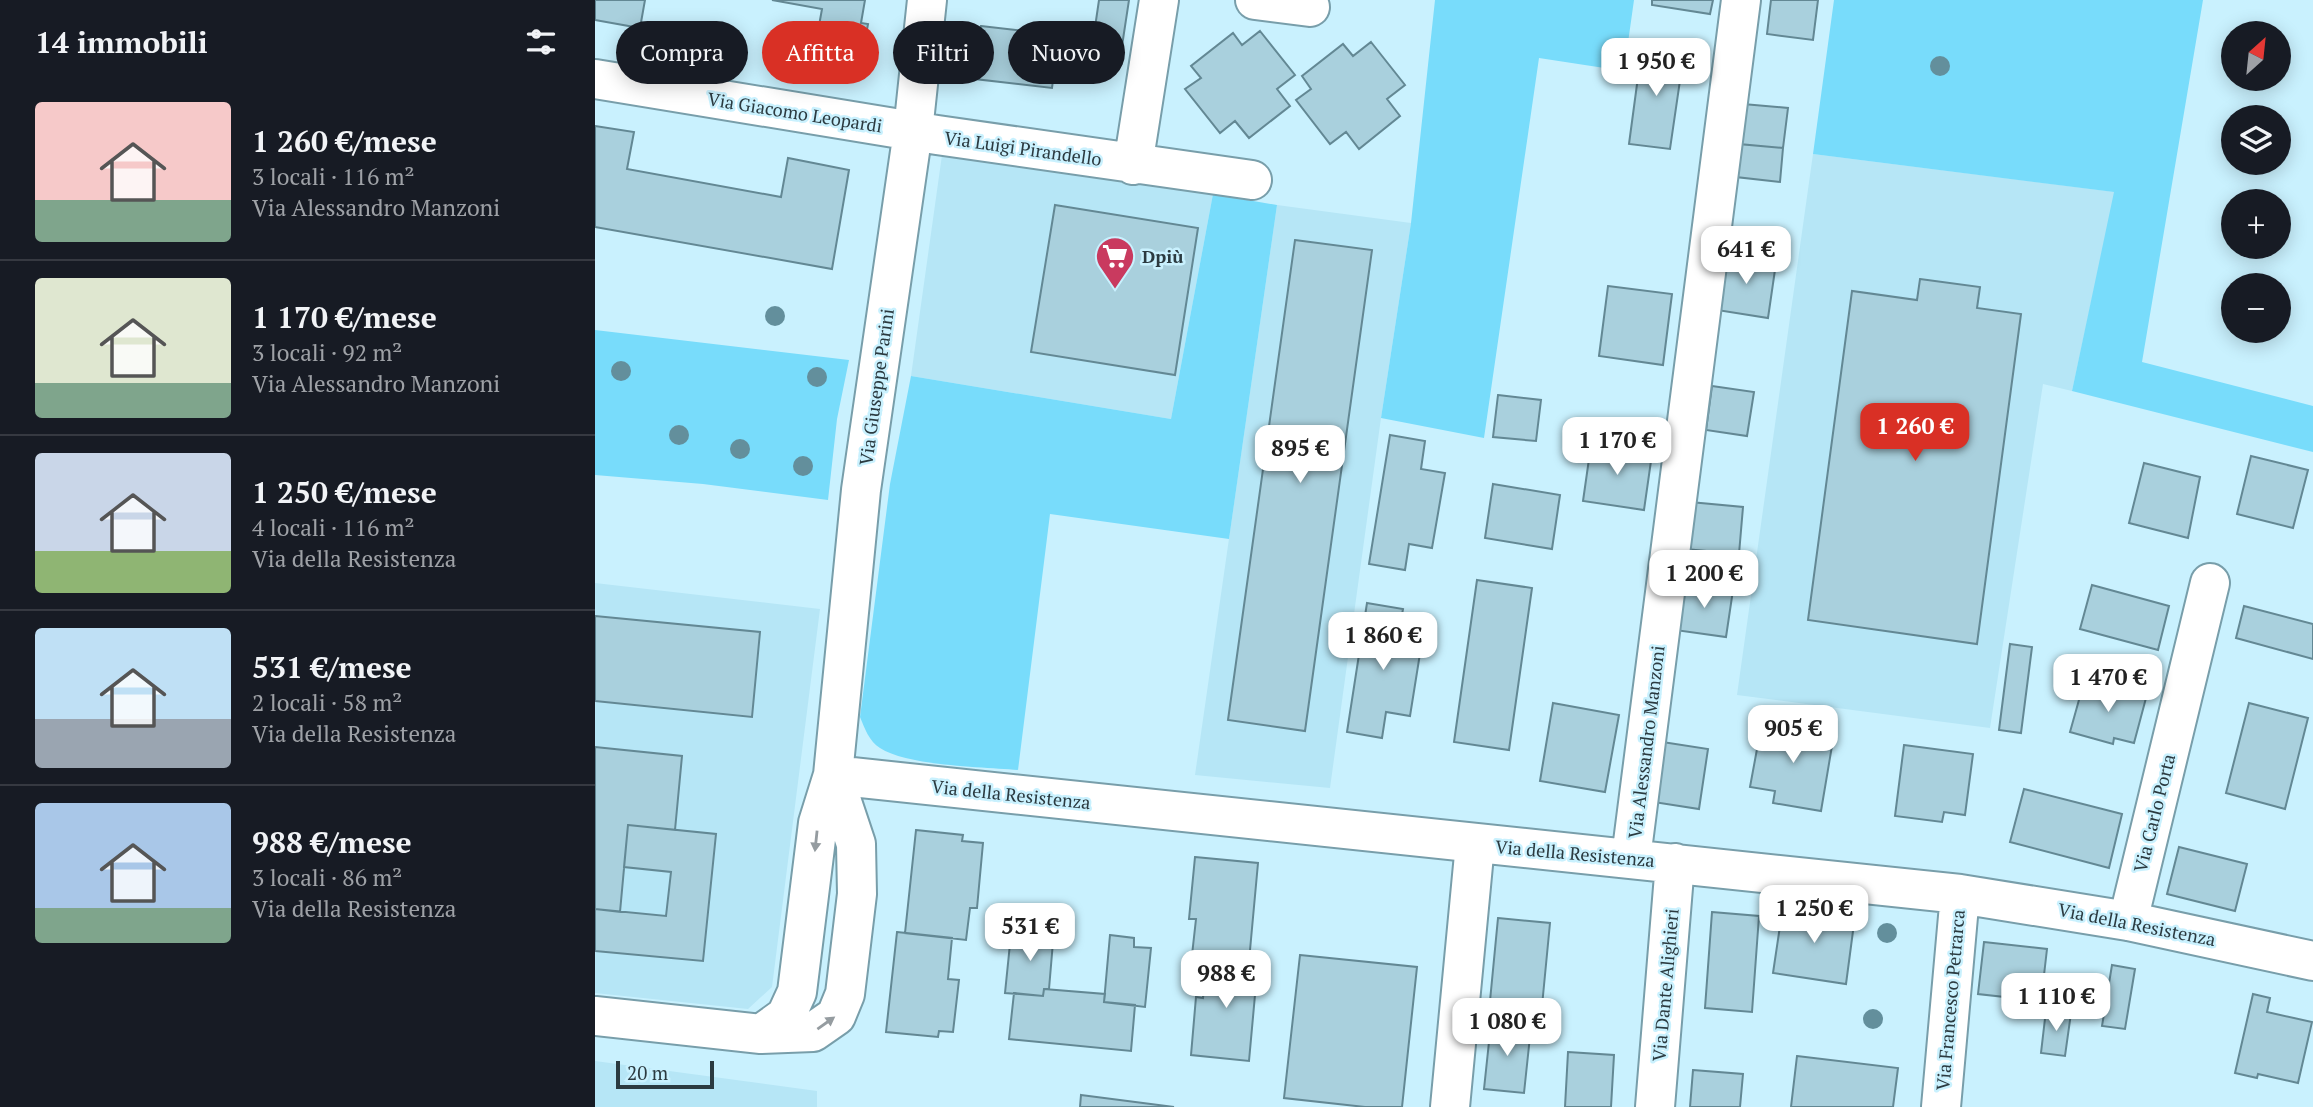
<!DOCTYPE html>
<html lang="it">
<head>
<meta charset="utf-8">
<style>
  body { margin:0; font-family:"PT Serif",serif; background:#20242c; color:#f1f3f6; height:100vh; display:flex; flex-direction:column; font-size:26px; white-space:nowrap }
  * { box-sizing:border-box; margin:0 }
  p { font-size:23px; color:#9ea1a6 }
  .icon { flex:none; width:38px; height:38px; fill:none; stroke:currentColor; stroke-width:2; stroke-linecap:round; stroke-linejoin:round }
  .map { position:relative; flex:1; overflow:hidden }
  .panel { display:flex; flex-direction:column; background:#171b24; width:595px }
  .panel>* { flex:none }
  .top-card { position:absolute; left:21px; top:21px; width:665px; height:63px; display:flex; gap:14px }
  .needle { width:46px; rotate:27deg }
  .tools { position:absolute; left:1626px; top:21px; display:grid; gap:14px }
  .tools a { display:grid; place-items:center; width:70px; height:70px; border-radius:50%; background:#171b24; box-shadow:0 4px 18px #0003; font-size:35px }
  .scale { position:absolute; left:21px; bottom:18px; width:98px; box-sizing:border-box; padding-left:7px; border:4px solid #2b3a40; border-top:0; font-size:19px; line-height:24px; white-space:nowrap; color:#2b3a40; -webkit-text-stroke:5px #c9f1fe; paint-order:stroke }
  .price { position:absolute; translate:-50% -60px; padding:0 16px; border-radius:14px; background:#fff; color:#222; font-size:23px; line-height:46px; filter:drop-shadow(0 2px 4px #0008) }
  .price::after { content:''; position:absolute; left:50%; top:42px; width:21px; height:16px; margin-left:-10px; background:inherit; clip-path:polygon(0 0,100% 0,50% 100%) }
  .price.on { background:#d93025; color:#fff }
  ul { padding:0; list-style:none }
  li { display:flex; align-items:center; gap:21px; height:175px; padding:0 35px }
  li+li { border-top:2px solid #363941 }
  li span { display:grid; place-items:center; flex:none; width:196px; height:140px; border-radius:7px; color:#555 }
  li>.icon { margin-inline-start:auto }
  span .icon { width:84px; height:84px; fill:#fffc; stroke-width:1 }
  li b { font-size:30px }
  h2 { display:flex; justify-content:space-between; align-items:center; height:84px; padding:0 35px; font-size:30px }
  .tag { padding:0 24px; border-radius:32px; background:#171b24; box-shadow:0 4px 18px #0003; font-size:24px; line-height:63px }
  .tag.on { background:#d93025; color:#fff }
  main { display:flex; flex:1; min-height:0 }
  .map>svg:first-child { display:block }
  .built { fill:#b6e6f6 }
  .green { fill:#78dcfb }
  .building { fill:#a9d0dd; stroke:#638894; stroke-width:2 }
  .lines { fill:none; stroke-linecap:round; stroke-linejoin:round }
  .minor-casing { stroke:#789eaa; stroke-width:42 }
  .minor { stroke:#fff; stroke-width:38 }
  .tree { fill:#638f9c }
  .oneway { fill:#959ca0 }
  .labels { text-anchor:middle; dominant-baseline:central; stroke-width:5; stroke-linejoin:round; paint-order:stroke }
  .street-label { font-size:18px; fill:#2b3a40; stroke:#c9f1fe }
  .poi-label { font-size:18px; font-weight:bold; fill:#2b3a40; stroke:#c9f1fe; text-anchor:start }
</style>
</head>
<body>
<main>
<section class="panel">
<h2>14 immobili<svg class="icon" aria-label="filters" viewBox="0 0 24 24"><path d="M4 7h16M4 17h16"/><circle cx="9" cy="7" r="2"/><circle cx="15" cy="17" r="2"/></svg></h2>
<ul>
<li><span style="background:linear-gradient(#f6c9c9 70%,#7fa58c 0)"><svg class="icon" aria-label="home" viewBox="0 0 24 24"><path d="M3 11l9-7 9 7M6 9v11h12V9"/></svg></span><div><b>1 260 €/mese</b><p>3 locali · 116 m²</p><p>Via Alessandro Manzoni</p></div></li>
<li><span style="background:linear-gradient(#dfe7d0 75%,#7fa58c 0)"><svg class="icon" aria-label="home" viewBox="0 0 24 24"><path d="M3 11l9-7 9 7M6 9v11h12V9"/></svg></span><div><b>1 170 €/mese</b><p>3 locali · 92 m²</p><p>Via Alessandro Manzoni</p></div></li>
<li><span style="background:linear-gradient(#c9d6e8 70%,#8fb573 0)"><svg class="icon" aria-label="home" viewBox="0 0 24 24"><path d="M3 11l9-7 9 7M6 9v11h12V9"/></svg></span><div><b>1 250 €/mese</b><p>4 locali · 116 m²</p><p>Via della Resistenza</p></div></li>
<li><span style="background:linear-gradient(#bfe0f5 65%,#9aa5b1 0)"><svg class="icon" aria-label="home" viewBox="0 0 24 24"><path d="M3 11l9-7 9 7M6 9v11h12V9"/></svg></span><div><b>531 €/mese</b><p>2 locali · 58 m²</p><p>Via della Resistenza</p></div></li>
<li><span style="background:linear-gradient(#a9c7e8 75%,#7fa58c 0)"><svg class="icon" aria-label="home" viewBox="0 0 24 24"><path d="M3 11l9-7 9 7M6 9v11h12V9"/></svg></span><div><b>988 €/mese</b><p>3 locali · 86 m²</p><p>Via della Resistenza</p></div></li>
</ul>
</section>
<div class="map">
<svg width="1718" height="1107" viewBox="0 0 1718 1107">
  <rect width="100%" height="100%" fill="#c9f1fe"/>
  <path class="built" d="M1218 154 1520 192 1477 391 1448 384 1395 728 1142 695Z
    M347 155 618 194 576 419 316 376Z
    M682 205 816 223 786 418 735 788 600 775Z
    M0 583 225 609 177 987 153 1009 0 993Z
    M0 1061 222 1091V1107H0Z"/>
  <path class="green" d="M840 0H1039L1029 71 944 58 889 438 786 418 816 223Z
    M1239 0H1608L1547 362 1718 406V452L1477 391 1519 192 1218 154Z
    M618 194 682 205 634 539 455 514 423 770C388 767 312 766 285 748 274 741 270 729 265 717L295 484 316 376 576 419Z
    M0 330 254 360 242 419 233 500 108 484 0 475Z"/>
  <path class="building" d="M0 0H50L45 28 0 20Z
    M177 0H270L266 23 273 24 265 68 218 59 227 9Z
    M504 0H534L527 46 498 41Z
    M1057 0H1118L1115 14 1057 5Z
    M1176 0H1223L1218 40 1172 34Z
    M386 26 464 35 457 88 380 79Z
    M665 31 700 75 682 89 695 106 654 138 640 121 625 133 590 89 606 78 596 66 638 33 647 45Z
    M776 42 810 85 792 99 805 116 764 149 751 132 735 144 701 100 716 89 707 76 748 44 758 56Z
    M1047 47 1089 53 1075 149 1034 144Z
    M1148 104 1193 108 1188 148 1144 144Z
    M0 126 39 132 32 169 186 197 193 158 254 170 237 269 0 227Z
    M1144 144 1188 148 1185 182 1141 177Z
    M460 205 603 228 580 375 436 352Z
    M700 240 777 250 710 731 633 720Z
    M1130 255 1181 263 1173 318 1122 310Z
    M1325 279 1385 287 1382 308 1426 314 1382 644 1213 620 1257 291 1322 300Z
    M1013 286 1077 294 1068 365 1004 356Z
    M1117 386 1159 392 1152 436 1111 430Z
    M903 395 946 400 941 441 898 437Z
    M795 435 830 441 826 469 850 473 837 548 814 544 810 570 774 564Z
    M996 445 1057 454 1049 510 988 501Z
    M1656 456 1713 470 1698 528 1642 514Z
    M1549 463 1605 477 1593 538 1534 523Z
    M898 484 965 495 957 549 890 538Z
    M1095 502 1148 507 1144 554 1090 549Z
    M882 580 937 588 914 750 859 742Z
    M1086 583 1138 590 1131 637 1080 630Z
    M1497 585 1574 606 1563 650 1485 629Z
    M772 603 808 609 803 637 827 641 815 716 791 712 787 738 752 732Z
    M1649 606 1718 624V659L1641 638Z
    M0 616 165 632 157 717 0 701Z
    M1415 644 1437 647 1426 733 1404 730Z
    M1489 682 1551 698 1539 743 1519 738 1518 744 1475 732Z
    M958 703 1024 715 1010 792 945 781Z
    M1654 703 1713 718 1690 809 1631 793Z
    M1167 722 1239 734 1226 811 1178 803 1180 791 1155 787Z
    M1061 741 1113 749 1104 809 1052 801Z
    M1309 745 1378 754 1370 815 1349 812 1347 822 1300 816Z
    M0 747 87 756 80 830 33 825 25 912 0 909Z
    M1429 789 1527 814 1514 868 1415 842Z
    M33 825 121 834 108 961 0 951V909L71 916 76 872 29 867Z
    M321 830 368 835 367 841 388 843 382 908H375L371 940 310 933Z
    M1584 847 1652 864 1640 911 1572 894Z
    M600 857 663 863 654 961 597 955 601 919H594Z
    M1188 906 1260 916 1251 984 1178 973Z
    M1117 912 1164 916 1157 1012 1110 1008Z
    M903 918 955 923 947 1006 895 1001Z
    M433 928 459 930 454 989H449L448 996 410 993 416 934 433 936Z
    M302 932 357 938 353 979 364 980 358 1032 344 1031 343 1037 291 1032Z
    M515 935 539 938V947L556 948 550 1007 509 1002Z
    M1389 942 1452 949 1446 1001 1383 994Z
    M705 955 822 967 807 1107H770L689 1098Z
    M612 957 663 962 654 1061 596 1055 601 997 608 998Z
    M1517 965 1540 969 1530 1029 1507 1026Z
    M449 989 510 994 509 1002 540 1005 536 1051 414 1039 419 993 448 996Z
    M1658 994 1675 998 1672 1012 1717 1022 1703 1083 1663 1074 1662 1078 1640 1073Z
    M1451 1010 1476 1013 1470 1056 1446 1053Z
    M896 1023 936 1027 929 1093 889 1089Z
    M973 1052 1019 1055 1016 1107H970Z
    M1202 1056 1303 1068 1298 1107H1196Z
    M1098 1070 1148 1074 1145 1107H1095Z
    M486 1095 579 1107H485Z"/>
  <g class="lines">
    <g class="minor-casing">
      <path id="minor" d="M660 0 715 7
        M0 79 342 135 657 180
        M538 165 564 0
        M238 775 1365 894 1533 921 1718 961
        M1036 858 1146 0
        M1533 921 1615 583
        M0 1016 166 1034 218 1032 241 1016 250 994 262 894 261 844 238 775
        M166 1034 191 1016 202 992 223 823 238 775 266 490 318 131 332 0
        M855 1107 880 844
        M1060 1107 1080 863
        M1346 1107 1365 894"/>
    </g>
    <use href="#minor" class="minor"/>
  </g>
  <g class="tree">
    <circle cx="1345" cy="66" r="10"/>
    <circle cx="180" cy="316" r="10"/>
    <circle cx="26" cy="371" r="10"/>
    <circle cx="222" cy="377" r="10"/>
    <circle cx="84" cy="435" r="10"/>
    <circle cx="145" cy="449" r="10"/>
    <circle cx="208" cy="466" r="10"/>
    <circle cx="1292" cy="933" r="10"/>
    <circle cx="1278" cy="1019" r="10"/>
  </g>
  <defs><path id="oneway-solid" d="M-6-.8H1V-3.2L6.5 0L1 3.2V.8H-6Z" transform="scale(1.75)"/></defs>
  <g class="oneway">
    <use href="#oneway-solid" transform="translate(221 841) rotate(96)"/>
    <use href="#oneway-solid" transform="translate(231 1023) rotate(-35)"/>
  </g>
  <defs>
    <g id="supermarket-pin" transform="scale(2.0125)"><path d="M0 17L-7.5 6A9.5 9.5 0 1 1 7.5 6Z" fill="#c93a5f" stroke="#c9f1fe"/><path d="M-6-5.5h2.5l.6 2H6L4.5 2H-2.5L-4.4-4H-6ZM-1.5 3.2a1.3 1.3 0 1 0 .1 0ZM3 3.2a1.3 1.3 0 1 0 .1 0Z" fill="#fff"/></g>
  </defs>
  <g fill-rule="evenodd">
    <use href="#supermarket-pin" x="520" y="256"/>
  </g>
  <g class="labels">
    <g class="street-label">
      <text transform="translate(200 112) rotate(9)">Via Giacomo Leopardi</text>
      <text transform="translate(428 148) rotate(8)">Via Luigi Pirandello</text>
      <text transform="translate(281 387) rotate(-82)">Via Giuseppe Parini</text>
      <text transform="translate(1051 742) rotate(-83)">Via Alessandro Manzoni</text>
      <text transform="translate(416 794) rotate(6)">Via della Resistenza</text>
      <text transform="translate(1559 813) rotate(-76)">Via Carlo Porta</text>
      <text transform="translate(980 853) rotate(5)">Via della Resistenza</text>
      <text transform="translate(1542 924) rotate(11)">Via della Resistenza</text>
      <text transform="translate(1070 985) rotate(-85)">Via Dante Alighieri</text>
      <text transform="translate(1355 1000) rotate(-85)">Via Francesco Petrarca</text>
    </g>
    <g class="poi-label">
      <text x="547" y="256">Dpiù</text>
    </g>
  </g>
</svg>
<div class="tools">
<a><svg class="needle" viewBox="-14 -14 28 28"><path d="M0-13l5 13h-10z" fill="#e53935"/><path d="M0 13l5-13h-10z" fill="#9ea1a6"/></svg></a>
<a><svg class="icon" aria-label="layers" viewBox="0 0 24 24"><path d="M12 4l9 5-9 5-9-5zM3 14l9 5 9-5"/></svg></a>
<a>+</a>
<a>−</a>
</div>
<div class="scale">20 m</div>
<b class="price" style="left:1061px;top:98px">1 950 €</b>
<b class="price" style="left:1151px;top:286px">641 €</b>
<b class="price on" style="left:1320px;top:463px">1 260 €</b>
<b class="price" style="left:1022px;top:477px">1 170 €</b>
<b class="price" style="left:705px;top:485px">895 €</b>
<b class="price" style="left:1109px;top:610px">1 200 €</b>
<b class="price" style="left:788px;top:672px">1 860 €</b>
<b class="price" style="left:1513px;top:714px">1 470 €</b>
<b class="price" style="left:1198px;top:765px">905 €</b>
<b class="price" style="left:1219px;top:945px">1 250 €</b>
<b class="price" style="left:435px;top:963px">531 €</b>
<b class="price" style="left:631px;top:1010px">988 €</b>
<b class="price" style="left:1461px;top:1033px">1 110 €</b>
<b class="price" style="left:912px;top:1058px">1 080 €</b>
<div class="top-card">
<a class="tag">Compra</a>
<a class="tag on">Affitta</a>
<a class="tag">Filtri</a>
<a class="tag">Nuovo</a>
</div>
</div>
</main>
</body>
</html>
